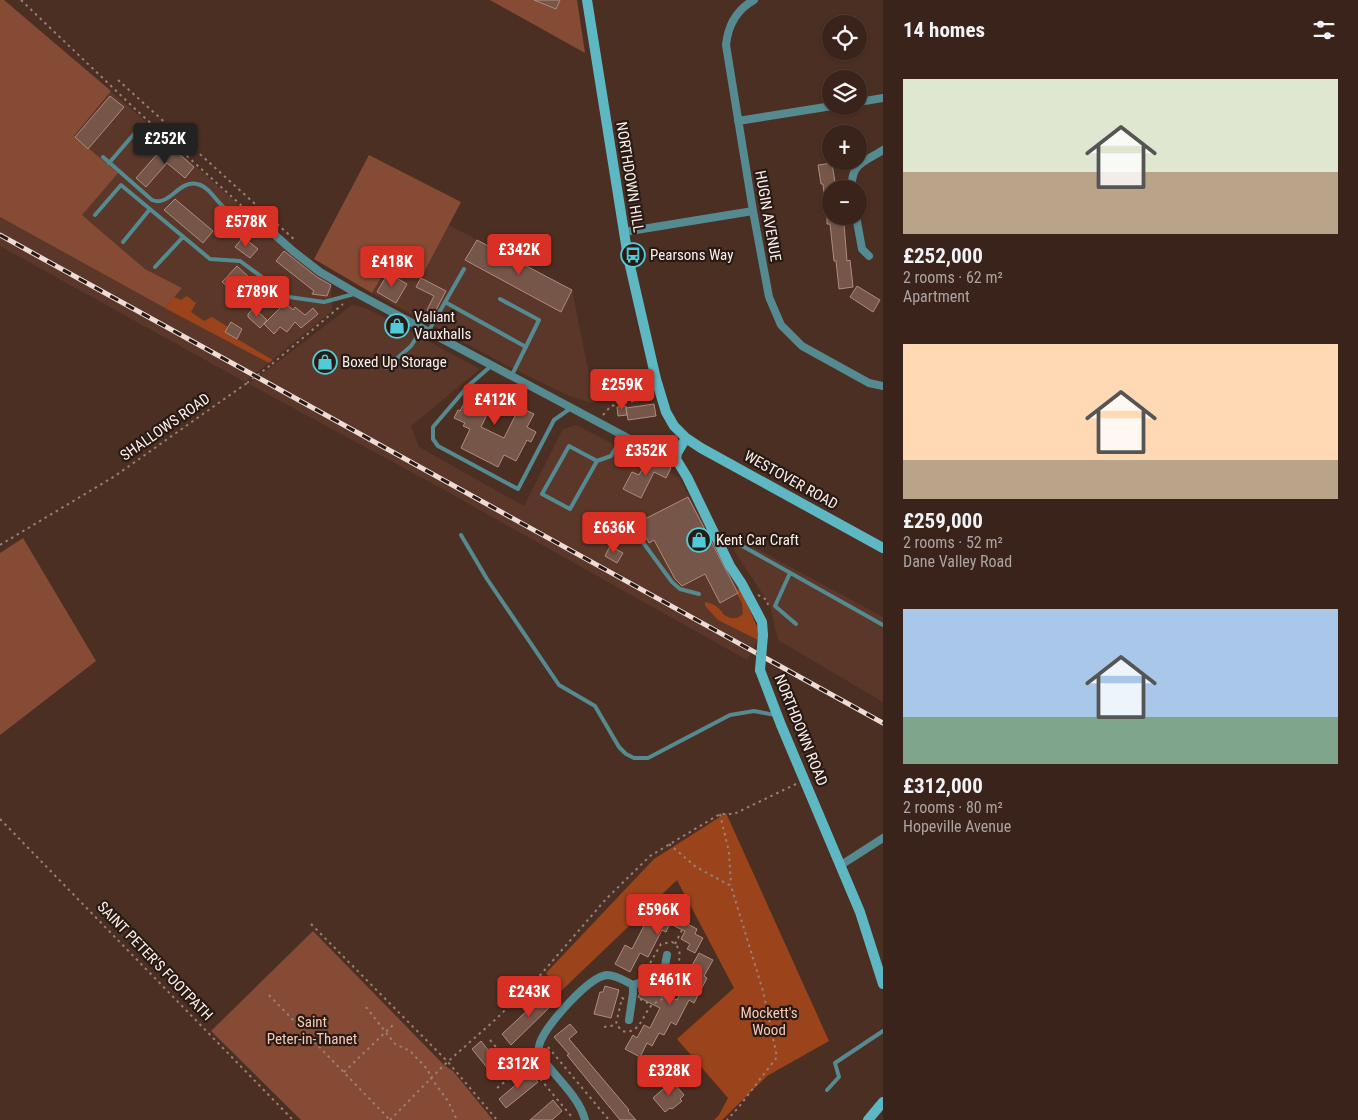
<!DOCTYPE html>
<html lang="en">
<head>
<meta charset="utf-8">
<style>
  body { margin:0; font-family:"Roboto Condensed",sans-serif; background:#442f27; color:#f1f3f6; height:100vh; display:flex; flex-direction:column; font-size:19px; white-space:nowrap }
  * { box-sizing:border-box; margin:0 }
  p { font-size:16px; color:#aba4a2 }
  .icon { flex:none; width:28px; height:28px; fill:none; stroke:currentColor; stroke-width:2; stroke-linecap:round; stroke-linejoin:round }
  .map { position:relative; flex:1; overflow:hidden }
  .side { display:flex; flex-direction:column; background:#39231a; width:475px }
  .side>* { flex:none }
  .fabs { position:absolute; left:822px; top:15px; display:grid; gap:10px }
  .fabs a { display:grid; place-items:center; width:45px; height:45px; border-radius:50%; background:#39231a; box-shadow:0 1px 4px #0004,0 0 0 1px #534039; font-size:25px }
  .price { position:absolute; translate:-50% -42px; padding:0 11px; border-radius:5px; background:#d93025; color:#fff; font-size:16px; line-height:32px; filter:drop-shadow(0 1px 2px #0008) }
  .price::after { content:''; position:absolute; left:50%; top:30px; width:15px; height:11px; margin-left:-8px; background:inherit; clip-path:polygon(0 0,100% 0,50% 100%) }
  .price.current { background:#222; color:#fff }
  ul { padding:0; list-style:none }
  li { display:grid; align-content:center; gap:10px; height:265px; padding:0 20px }
  li span { display:grid; place-items:center; height:155px; border-radius:0px; color:#555 }
  li>.icon { margin-inline-start:auto }
  span .icon { width:90px; height:90px; fill:#fffc; stroke-width:1 }
  li b { font-size:21px }
  h2 { display:flex; justify-content:space-between; align-items:center; height:60px; padding:0 20px; font-size:21px }
  main { display:flex; flex:1; min-height:0 }
  .map>svg:first-child { display:block }
  .built { fill:#5a3729 }
  .green { fill:#864b34 }
  .forest { fill:#9b441c }
  .building { fill:#77564a; stroke:#ae8b7d; fill-rule:evenodd }
  .lines { fill:none; stroke-linecap:round; stroke-linejoin:round }
  .path { stroke:#988077; stroke-width:2; stroke-dasharray:2.5 4; stroke-linecap:butt }
  .lane { stroke:#548a90; stroke-width:4 }
  .street { stroke:#548a90; stroke-width:8 }
  .secondary { stroke:#5eb8c3; stroke-width:10 }
  .rail-casing { stroke:#eddbd5; stroke-width:5 }
  .rail { stroke:#281b16; stroke-width:3; stroke-dasharray:9; stroke-linecap:butt }
  .path-bridge { stroke:#988077; stroke-width:2; stroke-dasharray:2.5 4; stroke-linecap:butt }
  .secondary-bridge { stroke:#5eb8c3; stroke-width:10 }
  .labels { text-anchor:middle; dominant-baseline:central; stroke-width:4.5; stroke-linejoin:round; paint-order:stroke }
  .street-label { font-size:15px; fill:#ffefe9; stroke:#281b16 }
  .poi-label { font-size:15px; fill:#ffefe9; stroke:#281b16; text-anchor:start }
  .park-label { font-size:15px; fill:#fac8b4; stroke:#281b16 }
</style>
</head>
<body>
<main>
<div class="map">
<svg width="883" height="1120" viewBox="0 0 883 1120">
  <rect width="100%" height="100%" fill="#4c2f23"/>
  <path class="built" d="M111 91 242 208 254 223 331 284 332 311 245 382 0 246V217L165 308 182 288 145 269 82 215 73 136Z
    M449 225 572 290 595 404 569 396 504 364 372 293 385 271 421 278Z
    M352 305 366 308 480 369 411 426 419 447 524 506 563 429 576 425 679 478 742 593 758 640 747 660 439 487 249 384Z
    M739 539 883 617V702L778 640 770 605 733 549Z"/>
  <path class="green" d="M0 0H4L111 91 74 136 118 173 82 215 145 269 182 288 165 308 0 217Z
    M490 0H539V2L556 9 560 0H577L585 53Z
    M369 155 461 202 421 278 385 271 372 293 314 259Z
    M23 538 96 661 0 735V553Z
    M313 931 444 1065 453 1071 493 1120H301L211 1031Z"/>
  <path class="forest" d="M187 296 196 303 191 312 204 321 212 317 228 327 225 332 273 360 269 363 165 308 174 297 181 300Z
    M739 587 742 592 758 629V640L718 620 705 606V602C715 604 719 607 724 615 732 619 736 620 743 614L742 603 737 594Z
    M726 813 829 1041 767 1076 722 1120H714L719 1115 728 1098 677 1039 734 988 677 880 559 993 546 973 654 859Z"/>
  <path class="building" d="M534 0H560L556 9Z
    M110 96 124 107 88 149 75 137Z
    M167 143 194 167 185 178 167 163 146 187 136 178Z
    M832 163 836 189H831V209L826 210 823 184H821L818 165Z
    M175 199 213 231 203 243 164 210Z
    M827 216H840L841 224H844L847 261 850 260 853 287 839 289 836 261H834L830 224H827Z
    M243 237 258 249 250 258 235 247Z
    M477 240 572 290 561 312 465 260Z
    M284 251 317 277 331 285 327 296 312 294 314 291 276 261Z
    M237 266 266 293 252 308 222 282Z
    M388 273 407 284 396 303 377 292Z
    M421 278 446 291 434 314 427 310 434 296 416 287Z
    M857 286 880 300 873 312 850 297Z
    M285 303 293 310 295 307 305 315 313 308 318 314 301 328 295 322 287 332 280 327 274 334 264 324Z
    M254 308 267 320 260 328 248 317V314Z
    M231 322 242 329 237 339 225 332Z
    M472 388 481 392 483 388 498 396 501 391 522 401 519 407 534 414 527 427 536 432 531 442 527 440 516 461 504 455 498 467 461 448 470 429 463 426 465 423 454 418 458 410 460 411ZM493 402 516 414 504 438 481 427Z
    M654 404 656 416 628 420 626 408Z
    M626 406 627 415 618 416 617 407Z
    M649 456 671 468 666 478 654 472 641 498 623 489 632 472 639 475Z
    M688 497 738 593 720 603 705 574 682 586 675 579 654 540 649 543 640 525 643 520Z
    M610 546 623 553 617 563 605 556Z
    M669 902 685 910 680 920 697 929 695 934 703 938 695 953 687 949 690 944 681 939 685 931 670 924 666 932 662 930 648 957 640 953 630 972 615 964 625 945 632 949 646 922 651 924 655 916 660 919Z
    M699 953 713 960 704 976 707 978 694 1003 689 1000 676 1025 671 1022 664 1035 659 1033 652 1046 647 1043 640 1057 625 1049 633 1035 637 1038 644 1025 650 1028 660 1008 638 997 643 988 670 1000 672 998 677 1000 692 970 690 969Z
    M605 986 619 990 611 1018 594 1014 600 992H603Z
    M546 992 555 1002 511 1045 502 1034 531 1007 530 1005Z
    M570 1024 577 1032 569 1039 629 1110 628 1111 636 1120H620L567 1055 569 1054 554 1037Z
    M481 1041 506 1073 497 1080 472 1049Z
    M530 1073 538 1082 506 1108 499 1099Z
    M672 1081 684 1095 680 1099 682 1101 672 1109 670 1108 665 1112 653 1098Z
    M553 1100 562 1111 552 1120H530Z"/>
  <g class="lines">
    <path class="path" d="M21 0 133 107 242 206
      M118 80 296 241
      M272 364 343 304
      M603 415 611 406 643 399 650 395
      M0 545 115 476 247 383
      M758 595 767 600 768 605
      M720 814 729 852 731 885
      M0 819 293 1120
      M669 844 696 867 731 886 763 991 777 1057 738 1108 727 1120
      M311 924 448 1062 497 1120
      M675 944 689 916
      M269 995 390 1120
      M624 999 622 998 616 1024 622 1031C640 1035 642 1016 651 1006 656 1001 663 1000 668 995 673 991 672 983 674 977 677 966 686 950 672 942L661 944 645 972
      M640 999 652 1005
      M366 1007 395 1044 410 1051 428 1070 431 1078 448 1101 457 1120
      M604 1027 616 1025
      M490 1040 517 1072
      M548 1047 609 1120
      M344 1072 395 1023
      M497 1088 526 1065 530 1070 532 1069 572 1117
      M390 1120 444 1065 496 1019 536 980 606 899 650 856 720 814H734L796 784"/>
    <path class="lane" d="M103 157 152 200C170 207 178 180 197 184 217 188 220 222 248 211
      M109 163 140 127
      M95 215 121 185 210 259 240 261 289 297 324 302 354 294
      M123 242 150 209
      M155 267 183 237
      M500 299 539 320 511 377
      M445 302 526 347
      M428 332 464 269
      M491 366 468 386 433 427V439L438 446 518 489 554 420 571 408
      M386 368 411 346 422 329
      M569 446 597 461 570 509 542 494Z
      M597 461 611 456 623 436
      M628 522 672 582 680 589 699 594
      M461 535 487 579 559 685 595 706 619 747 626 754 634 758H648L730 715 754 711 775 715
      M718 537H723L737 543 883 625
      M790 573 775 606 796 624
      M827 1090 839 1077 835 1063 883 1031"/>
    <path class="street" d="M754 0C736 10 728 25 726 45L753 211 769 297 781 325 802 346 869 383 883 386
      M859 102 883 98
      M738 121 832 106
      M852 189C850 163 865 162 883 150
      M248 211 293 251 320 272 356 293 641 445 662 455 676 459
      M856 216 862 249 869 256
      M624 232 753 211
      M841 865 883 838
      M629 1020 633 993V985
      M585 1120C579 1095 551 1074 538 1052 539 1048 539 1044 541 1040 549 1023 588 977 607 975 616 975 625 981 633 985L660 976 665 966 667 955"/>
    <path class="secondary" d="M587 0 628 257 656 379 666 412 674 426 686 438 701 448 883 548
      M686 438 677 453 676 459 687 477 730 566 742 584 762 622 763 635
      M760 670 781 725 860 912 883 984
      M868 1120 883 1102"/>
    <g class="rail-casing">
      <path id="rail" d="M0 235 883 723"/>
    </g>
    <use href="#rail" class="rail"/>
    <path class="path-bridge" d="M247 383 272 364"/>
    <path class="secondary-bridge" d="M760 670 763 635"/>
  </g>
  <defs>
    <g id="bus-ring" transform="scale(1.25)"><circle r="9.5" fill="#281b16" stroke="#52cbd9" stroke-width="1.5"/><path d="M-5-6H5V4H4V6H2V4H-2V6H-4V4H-5ZM-3.5-4V0h7V-4ZM-3.5 1.2v1.5H-2V1.2ZM2 1.2v1.5H3.5V1.2Z" fill="#52cbd9"/></g>
    <g id="shop-ring" transform="scale(1.25)"><circle r="9.5" fill="#281b16" stroke="#52cbd9" stroke-width="1.5"/><path d="M-5-2.5h2.3a2.7 3.5 0 0 1 5.4 0H5L5.5 6h-11ZM-1.5-2.5h3a1.5 2.3 0 0 0-3 0Z" fill="#52cbd9"/></g>
  </defs>
  <g fill-rule="evenodd">
    <use href="#bus-ring" x="633" y="255"/>
    <use href="#shop-ring" x="397" y="326"/>
    <use href="#shop-ring" x="325" y="362"/>
    <use href="#shop-ring" x="699" y="540"/>
  </g>
  <g class="labels">
    <g class="street-label">
      <text transform="translate(630 177) rotate(81)">NORTHDOWN HILL</text>
      <text transform="translate(768 216) rotate(80)">HUGIN AVENUE</text>
      <text transform="translate(165 427) rotate(-35)">SHALLOWS ROAD</text>
      <text transform="translate(791 480) rotate(29)">WESTOVER ROAD</text>
      <text transform="translate(801 730) rotate(68)">NORTHDOWN ROAD</text>
      <text transform="translate(155 961) rotate(46)">SAINT PETER'S FOOTPATH</text>
    </g>
    <g class="poi-label">
      <text x="650" y="255">Pearsons Way</text>
      <text x="414" y="317">Valiant<tspan x="414" dy="17">Vauxhalls</tspan></text>
      <text x="342" y="362">Boxed Up Storage</text>
      <text x="716" y="540">Kent Car Craft</text>
    </g>
    <g class="park-label">
      <text x="769" y="1013">Mockett's<tspan x="769" dy="17">Wood</tspan></text>
      <text x="312" y="1022">Saint<tspan x="312" dy="17">Peter-in-Thanet</tspan></text>
    </g>
  </g>
</svg>
<div class="fabs">
<a><svg class="icon" aria-label="locate" viewBox="0 0 24 24"><circle cx="12" cy="12" r="6"/><path d="M12 2v4M12 18v4M2 12h4M18 12h4"/></svg></a>
<a><svg class="icon" aria-label="layers" viewBox="0 0 24 24"><path d="M12 4l9 5-9 5-9-5zM3 14l9 5 9-5"/></svg></a>
<a>+</a>
<a>−</a>
</div>
<b class="price current" style="left:165px;top:165px">£252K</b>
<b class="price" style="left:246px;top:248px">£578K</b>
<b class="price" style="left:519px;top:276px">£342K</b>
<b class="price" style="left:392px;top:288px">£418K</b>
<b class="price" style="left:257px;top:318px">£789K</b>
<b class="price" style="left:622px;top:411px">£259K</b>
<b class="price" style="left:495px;top:426px">£412K</b>
<b class="price" style="left:646px;top:477px">£352K</b>
<b class="price" style="left:614px;top:554px">£636K</b>
<b class="price" style="left:658px;top:936px">£596K</b>
<b class="price" style="left:670px;top:1006px">£461K</b>
<b class="price" style="left:529px;top:1018px">£243K</b>
<b class="price" style="left:518px;top:1090px">£312K</b>
<b class="price" style="left:669px;top:1097px">£328K</b>
</div>
<section class="side">
<h2>14 homes<svg class="icon" aria-label="filters" viewBox="0 0 24 24"><path d="M4 7h16M4 17h16"/><circle cx="9" cy="7" r="2"/><circle cx="15" cy="17" r="2"/></svg></h2>
<ul>
<li><span style="background:linear-gradient(#dfe7d0 60%,#b9a48a 0)"><svg class="icon" aria-label="home" viewBox="0 0 24 24"><path d="M3 11l9-7 9 7M6 9v11h12V9"/></svg></span><div><b>£252,000</b><p>2 rooms · 62 m²</p><p>Apartment</p></div></li>
<li><span style="background:linear-gradient(#ffd9b3 75%,#b9a48a 0)"><svg class="icon" aria-label="home" viewBox="0 0 24 24"><path d="M3 11l9-7 9 7M6 9v11h12V9"/></svg></span><div><b>£259,000</b><p>2 rooms · 52 m²</p><p>Dane Valley Road</p></div></li>
<li><span style="background:linear-gradient(#a9c7e8 70%,#7fa58c 0)"><svg class="icon" aria-label="home" viewBox="0 0 24 24"><path d="M3 11l9-7 9 7M6 9v11h12V9"/></svg></span><div><b>£312,000</b><p>2 rooms · 80 m²</p><p>Hopeville Avenue</p></div></li>
</ul>
</section>
</main>
</body>
</html>
